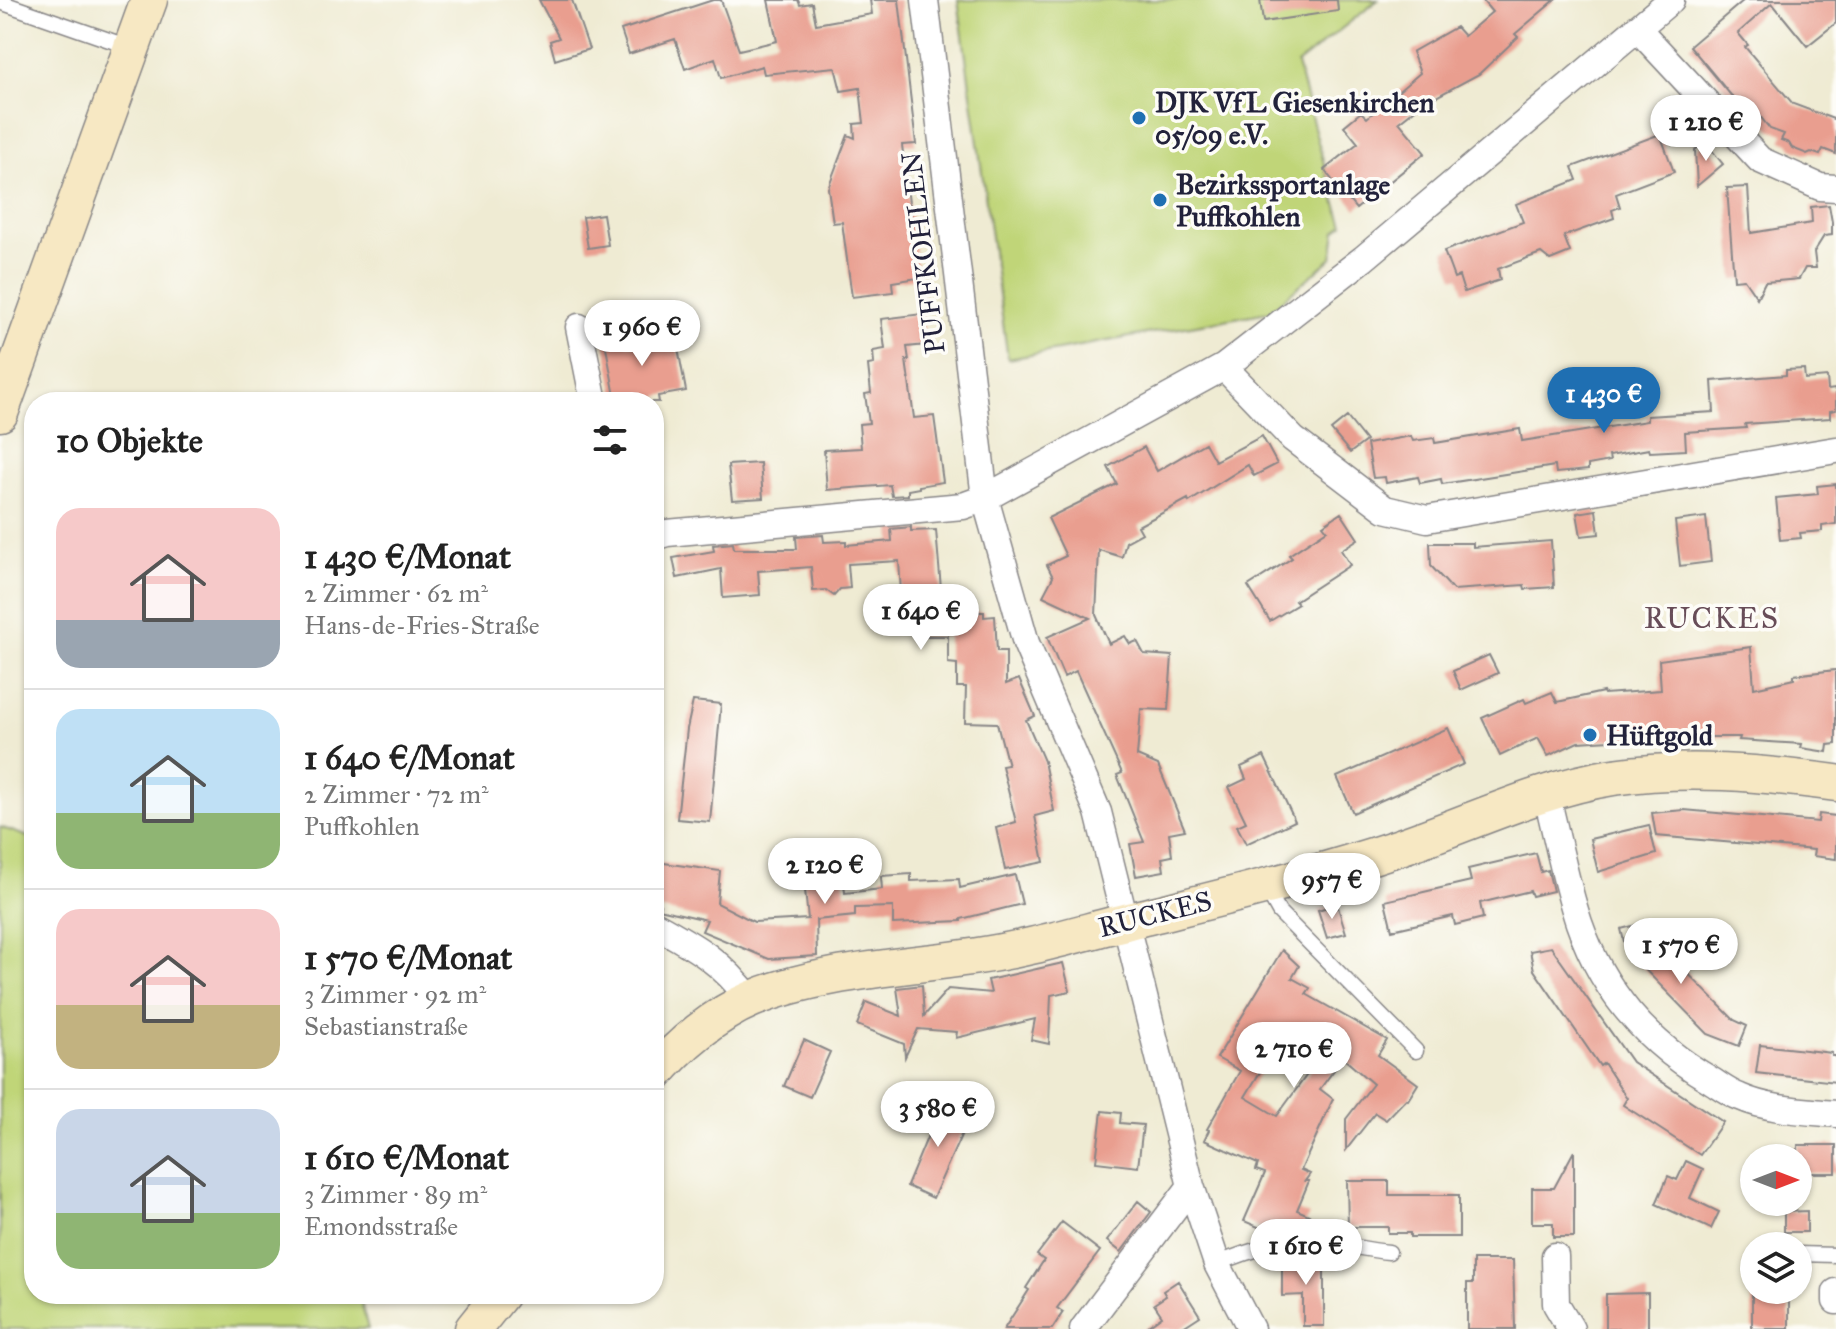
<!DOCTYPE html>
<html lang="de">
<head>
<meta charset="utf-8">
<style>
  body { margin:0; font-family:"IM FELL Great Primer",serif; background:#f2f2f2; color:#222; height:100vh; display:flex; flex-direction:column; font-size:30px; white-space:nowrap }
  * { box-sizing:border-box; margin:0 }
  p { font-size:26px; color:#767676 }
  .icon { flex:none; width:44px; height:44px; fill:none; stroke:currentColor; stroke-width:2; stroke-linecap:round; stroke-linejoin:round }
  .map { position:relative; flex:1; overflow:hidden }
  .details { position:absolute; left:24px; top:392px; width:640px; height:912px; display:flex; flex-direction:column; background:#fff; border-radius:32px; box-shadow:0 2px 6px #0004 }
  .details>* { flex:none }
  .needle { width:52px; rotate:90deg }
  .buttons { position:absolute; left:1740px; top:1144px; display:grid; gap:16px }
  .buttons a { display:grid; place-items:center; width:72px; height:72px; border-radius:50%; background:#fff; box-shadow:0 2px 6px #0004; font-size:40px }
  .price { position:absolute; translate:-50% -68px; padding:0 18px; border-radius:28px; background:#fff; color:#222; font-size:26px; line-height:52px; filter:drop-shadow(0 2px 4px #0008) }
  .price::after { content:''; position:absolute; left:50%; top:48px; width:24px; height:18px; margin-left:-12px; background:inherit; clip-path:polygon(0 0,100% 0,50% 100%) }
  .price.active { background:#1f6fb2; color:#fff }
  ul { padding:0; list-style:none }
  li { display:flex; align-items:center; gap:24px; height:200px; padding:0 32px }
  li+li { border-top:2px solid #e0e0e0 }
  li span { display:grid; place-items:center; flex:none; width:224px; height:160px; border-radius:24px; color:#555 }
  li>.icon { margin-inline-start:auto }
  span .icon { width:96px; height:96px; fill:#fffc; stroke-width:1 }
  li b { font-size:34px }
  h2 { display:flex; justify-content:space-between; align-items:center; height:96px; padding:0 32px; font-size:34px }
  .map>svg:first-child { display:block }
  .green { fill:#c0d578; stroke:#717c5a; stroke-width:2 }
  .building { fill:#e99e8f; fill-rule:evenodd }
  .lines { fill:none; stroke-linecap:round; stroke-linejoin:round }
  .lane-casing { stroke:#888687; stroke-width:17 }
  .street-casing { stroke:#888687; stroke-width:29 }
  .secondary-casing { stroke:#888687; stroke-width:39 }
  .lane { stroke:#fff; stroke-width:14 }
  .street { stroke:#fff; stroke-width:26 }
  .secondary { stroke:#f7e8c3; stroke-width:36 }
  .poi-dot { fill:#1f6fb2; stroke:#fdfcf7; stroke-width:3 }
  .labels { text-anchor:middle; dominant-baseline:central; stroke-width:7; stroke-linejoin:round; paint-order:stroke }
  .poi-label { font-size:28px; font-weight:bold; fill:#22223b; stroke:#fdfcf7; text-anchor:start }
  .street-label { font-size:28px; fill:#22223b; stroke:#fdfcf7 }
  .neighbourhood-label { font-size:30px; letter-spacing:2px; fill:#684d58; stroke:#fdfcf7 }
</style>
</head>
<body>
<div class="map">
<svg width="1836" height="1329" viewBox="0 0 1836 1329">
  <rect width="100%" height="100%" fill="#fdfcf7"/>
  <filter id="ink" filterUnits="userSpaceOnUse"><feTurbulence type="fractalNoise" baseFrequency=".0125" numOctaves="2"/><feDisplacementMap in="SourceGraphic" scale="16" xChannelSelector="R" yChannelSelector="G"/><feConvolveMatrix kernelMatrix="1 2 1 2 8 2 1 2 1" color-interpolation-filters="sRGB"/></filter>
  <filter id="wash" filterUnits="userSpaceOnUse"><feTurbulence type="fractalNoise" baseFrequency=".006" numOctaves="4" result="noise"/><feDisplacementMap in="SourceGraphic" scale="32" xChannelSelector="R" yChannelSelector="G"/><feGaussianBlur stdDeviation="1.8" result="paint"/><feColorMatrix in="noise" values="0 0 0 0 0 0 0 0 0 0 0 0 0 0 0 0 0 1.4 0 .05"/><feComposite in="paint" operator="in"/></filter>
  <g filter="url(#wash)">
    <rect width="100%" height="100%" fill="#efebd3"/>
    <path class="green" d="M958 0H1378L1297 64 1327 175 1343 225 1336 231 1332 258 1268 312 1008 359Z
      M0 827 34 839V1294H359L368 1329H0Z"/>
    <g id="blocks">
      <path class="building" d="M539 0H572L589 49 555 60 550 41 559 38Z
        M713 0H721L739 50 777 41 768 0H798L800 5 812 3 816 24 872 14 870 0H899L916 144 902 145 918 278 892 282 893 292 852 297 842 222 833 223 828 188 848 135 855 138 854 124 864 123 860 88 841 91 835 67 764 74 762 66 721 78 715 58 685 69 675 39 629 54 621 30Z
        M1260 0H1337L1338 11 1263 22Z
        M1482 0H1555L1515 34 1518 37 1479 74 1419 106 1399 122 1425 153 1356 209 1324 170 1358 143 1344 126 1361 112 1367 118 1420 73 1412 52 1456 27 1464 36 1492 12Z
        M1744 0H1836V23L1807 46 1772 3 1738 33 1748 45 1745 47 1793 104 1836 120V154L1823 149 1820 155 1811 152 1807 154 1792 148 1789 143 1781 140 1784 134 1770 129 1756 111 1752 115 1747 109 1744 111 1690 46Z
        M1660 134 1674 172 1616 194 1620 207 1612 210 1614 218 1564 236 1570 252 1550 260 1541 253 1498 269 1500 280 1464 292 1459 276 1454 278 1444 251 1523 222 1516 204 1577 180 1572 167Z
        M1705 142 1723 164 1697 186 1695 150Z
        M1748 187 1751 233 1812 223 1811 207 1829 205 1832 222V235L1824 236 1814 252 1816 268H1805L1799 279 1765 282 1757 298 1744 279 1734 280 1727 188Z
        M603 214 608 245 588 248 583 217Z
        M922 314 926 345 907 347 909 360H906L914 418 934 416 943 482 919 486V488L908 490V495L892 496 890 485 827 490 824 450 861 448 859 424 869 423 865 394 871 393 868 365 874 364 873 351 885 349 881 319Z
        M621 322 628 345 643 343 644 348 677 343 686 391 658 396 659 402H616L602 325Z
        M1804 369 1805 379 1827 377 1828 390 1836 389V410L1830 411V418L1745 424 1746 428 1685 432 1686 450 1650 452 1649 449 1609 456 1610 461 1588 465V470L1556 473 1555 466 1442 484 1441 479 1420 483 1418 477 1386 483 1385 477 1373 478 1367 444 1411 436 1413 441 1434 438 1435 443 1520 429 1522 441 1647 421V416L1714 412 1712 381 1786 375V370Z
        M1347 417 1366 441 1350 453 1331 430Z
        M1262 436 1277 464 1254 476 1248 465 1189 502 1188 499 1138 526 1142 533 1126 542 1122 557 1099 550 1096 615 1109 644 1125 636 1130 644 1137 641 1144 654 1172 656 1168 710 1141 709 1137 756 1158 765 1185 830 1169 833 1172 856 1162 858 1164 871 1136 876 1130 844 1144 842 1117 775 1122 773 1076 671 1064 677 1047 637 1090 618 1043 596 1053 577 1047 565 1066 556 1048 518 1117 484 1108 467 1144 447 1157 471 1205 443 1215 461Z
        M760 463 763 498 732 500 728 465Z
        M1836 484V524L1822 526V531L1800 533 1801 538 1780 540 1776 498 1818 494 1817 486Z
        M1596 510 1599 534 1581 536 1577 513Z
        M1341 513 1358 539 1341 550 1350 565 1295 601 1298 604 1270 621 1248 586 1292 558 1289 555 1327 530 1323 525Z
        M1706 517 1711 562 1680 566 1675 521Z
        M911 527V531L936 530 943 612H984V617L995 616 997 651H1006V684L1019 679 1035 716 1026 720 1044 761 1054 811 1035 816 1044 862 1005 870 996 828 1016 822 1002 766 1008 765 997 723 965 722 966 687H957V664L948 663V636H916L914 592 901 593 899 561 848 564 850 588 840 589 834 596 826 590 813 591 811 567 758 571 760 595 723 598 721 569 677 578 673 558 714 551 713 545 733 543 734 549H797L796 537 823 535 824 542 846 541V545L892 541 891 529Z
        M1551 541 1554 587 1525 589 1524 585 1453 590 1431 566 1430 543H1473V547Z
        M1751 647 1754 688 1794 679V675L1836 670V744L1828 745 1827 752 1801 748 1802 744 1739 740 1740 737H1661L1578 742 1548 756 1538 738 1500 756 1482 718 1524 699 1526 703 1552 692 1557 702 1603 692 1604 694 1661 690 1659 660Z
        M1489 655 1498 673 1461 690 1453 671Z
        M693 701 721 704 710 822 677 819 687 729Z
        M1448 728 1464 764 1353 813 1337 777Z
        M1264 756 1295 821 1246 844 1237 826 1246 822 1229 787 1246 779 1241 767Z
        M1684 810 1818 822 1819 814 1836 816V859L1813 856 1814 850 1656 836 1652 813Z
        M1649 825 1656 854 1598 872 1590 839Z
        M1536 853 1541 872 1548 870 1553 891 1532 896 1530 891 1480 903 1483 918 1455 925 1453 916 1392 930 1385 901 1471 881 1468 869Z
        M657 862 720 871 717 903 754 922 808 919 804 880 825 877V865L842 864 845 893 882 889 881 876 911 874V881L959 879 960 888 1015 875 1022 904 961 919V921L893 924V907L855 908V916L816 920 817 956 769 959 702 931 707 920 659 909 660 905 654 904Z
        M1337 904 1346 933 1327 938 1318 910Z
        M1644 923 1645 930 1734 1020 1747 1026 1739 1046 1708 1034 1626 950 1621 929Z
        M1551 947 1632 1062 1723 1122 1700 1155 1623 1105 1627 1098 1604 1063 1600 1066 1534 970 1530 951Z
        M1282 950 1299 966 1292 978 1310 988 1306 994 1387 1040 1378 1055 1418 1084 1408 1100 1406 1099 1386 1120 1375 1113 1346 1150V1119L1373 1084 1343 1058 1320 1089 1333 1099 1301 1170 1310 1174 1305 1181H1309L1297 1210 1309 1215 1301 1232 1277 1235 1244 1221 1265 1173 1256 1170 1258 1164 1204 1140 1209 1130 1207 1129 1240 1071 1217 1058ZM1281 1037 1319 1058 1277 1116 1245 1097Z
        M1063 963 1070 991 1051 995 1049 1044 1031 1040 1035 1019 956 1038 957 1032 918 1029 905 1057 904 1044 857 1025 866 1002 901 1016 897 988 922 985 924 1016 948 989 991 993 988 980Z
        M804 1040 830 1052 810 1097 784 1086Z
        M1760 1045 1832 1053V1056H1836V1082L1756 1073Z
        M943 1099 964 1108 963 1131 933 1198 907 1186Z
        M1102 1111 1121 1113 1120 1123 1143 1125 1138 1167 1096 1162Z
        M1798 1145H1836V1173H1798Z
        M1574 1151V1237H1553V1223H1532V1188H1554Z
        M1686 1161 1703 1169 1690 1198 1719 1212 1711 1229 1656 1204 1668 1176 1677 1180Z
        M1347 1181H1389V1195H1459V1237H1410V1233H1388V1227H1348Z
        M1138 1201 1151 1212 1121 1252 1107 1241Z
        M1807 1211V1232H1784V1212Z
        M1062 1222 1100 1251 1057 1308 1063 1312 1052 1329H1004L1029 1290 1026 1288 1044 1260 1037 1255Z
        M1291 1253 1287 1261 1324 1260V1326H1303V1295L1282 1296V1254Z
        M1473 1260H1513L1515 1329H1467V1283H1473Z
        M1178 1281 1200 1316 1180 1329H1144L1162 1316 1154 1304 1166 1296 1163 1291Z
        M1752 1290H1789V1329H1752Z
        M1648 1293V1329H1606V1294Z"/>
    </g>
  </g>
  <g filter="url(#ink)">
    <use href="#blocks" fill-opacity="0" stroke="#888687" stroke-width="2"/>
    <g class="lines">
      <g class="lane-casing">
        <path id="lane" d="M0 2 132 48
          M1265 887 1279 912 1416 1051
          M1798 1254 1836 1255
          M1217 1264C1250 1250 1284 1239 1321 1242 1344 1244 1366 1250 1389 1252"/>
      </g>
      <g class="street-casing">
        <path id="street" d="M925 0 985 498 1026 643 1098 812 1191 1186 1083 1329
          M1637 28 1760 160 1820 187 1836 188
          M579 327 594 402
          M1224 367 1293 439 1385 509 1427 519 1836 450
          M654 537 667 533 963 506 985 498 1224 367 1363 259 1671 0
          M1546 793C1557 836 1565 882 1579 923 1603 992 1646 1042 1709 1079 1719 1085 1729 1093 1740 1097 1769 1110 1805 1111 1836 1114
          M654 924C694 946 723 962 750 1000
          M1191 1186 1217 1264 1251 1329
          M1555 1256 1556 1304 1571 1329
          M1836 1292V1301"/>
      </g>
      <g class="secondary-casing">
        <path id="secondary" d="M0 413 149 0
          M654 1075C679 1045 716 1014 752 999 819 971 906 967 978 956 1028 949 1080 933 1129 921 1220 898 1311 877 1400 847 1468 824 1542 788 1613 777 1688 766 1761 773 1836 783
          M473 1329 501 1294"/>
      </g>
      <use href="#lane" class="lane"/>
      <use href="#street" class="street"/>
      <use href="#secondary" class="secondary"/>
    </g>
  </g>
  <g class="poi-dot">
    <circle cx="1139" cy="118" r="8"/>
    <circle cx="1160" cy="200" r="8"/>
    <circle cx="1590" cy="735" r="8"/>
  </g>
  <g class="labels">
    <g class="poi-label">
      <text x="1155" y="102">DJK VfL Giesenkirchen<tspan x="1155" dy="32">05/09 e.V.</tspan></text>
      <text x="1176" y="184">Bezirkssportanlage<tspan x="1176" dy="32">Puffkohlen</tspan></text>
      <text x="1606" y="735">Hüftgold</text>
    </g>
    <g class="street-label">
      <text transform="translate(923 253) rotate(-97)">PUFFKOHLEN</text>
      <text transform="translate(1155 914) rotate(-14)">RUCKES</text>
    </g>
    <g class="neighbourhood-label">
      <text x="1712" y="618">RUCKES</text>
    </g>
  </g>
</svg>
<div class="buttons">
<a><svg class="needle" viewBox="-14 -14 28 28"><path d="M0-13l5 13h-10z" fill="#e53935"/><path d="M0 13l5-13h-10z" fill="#767676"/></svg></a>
<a><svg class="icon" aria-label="layers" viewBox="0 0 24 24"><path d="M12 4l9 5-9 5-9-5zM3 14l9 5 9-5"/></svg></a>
</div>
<b class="price" style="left:1706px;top:163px">1 210 €</b>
<b class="price" style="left:642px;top:368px">1 960 €</b>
<b class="price active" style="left:1604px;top:435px">1 430 €</b>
<b class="price" style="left:921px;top:652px">1 640 €</b>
<b class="price" style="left:825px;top:906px">2 120 €</b>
<b class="price" style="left:1332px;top:921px">957 €</b>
<b class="price" style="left:1681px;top:986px">1 570 €</b>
<b class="price" style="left:1294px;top:1090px">2 710 €</b>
<b class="price" style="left:938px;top:1149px">3 580 €</b>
<b class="price" style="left:1306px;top:1287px">1 610 €</b>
<section class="details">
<h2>10 Objekte<svg class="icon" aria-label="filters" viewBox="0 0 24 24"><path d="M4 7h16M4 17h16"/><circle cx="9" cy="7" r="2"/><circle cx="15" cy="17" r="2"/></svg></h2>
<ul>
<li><span style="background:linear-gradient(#f6c9c9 70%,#9aa5b1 0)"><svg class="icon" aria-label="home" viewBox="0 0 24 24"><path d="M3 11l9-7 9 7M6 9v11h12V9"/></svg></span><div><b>1 430 €/Monat</b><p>2 Zimmer · 62 m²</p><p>Hans-de-Fries-Straße</p></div></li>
<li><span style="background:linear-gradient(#bfe0f5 65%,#8fb573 0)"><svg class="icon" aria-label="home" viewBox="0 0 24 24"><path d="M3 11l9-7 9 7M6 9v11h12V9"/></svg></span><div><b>1 640 €/Monat</b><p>2 Zimmer · 72 m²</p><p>Puffkohlen</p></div></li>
<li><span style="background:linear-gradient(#f6c9c9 60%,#c2b280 0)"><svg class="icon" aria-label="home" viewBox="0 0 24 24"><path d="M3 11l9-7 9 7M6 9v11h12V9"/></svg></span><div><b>1 570 €/Monat</b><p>3 Zimmer · 92 m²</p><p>Sebastianstraße</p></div></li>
<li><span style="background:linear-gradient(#c9d6e8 65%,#8fb573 0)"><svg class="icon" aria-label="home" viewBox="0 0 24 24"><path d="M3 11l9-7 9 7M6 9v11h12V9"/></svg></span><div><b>1 610 €/Monat</b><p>3 Zimmer · 89 m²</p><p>Emondsstraße</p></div></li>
</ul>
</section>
</div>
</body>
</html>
